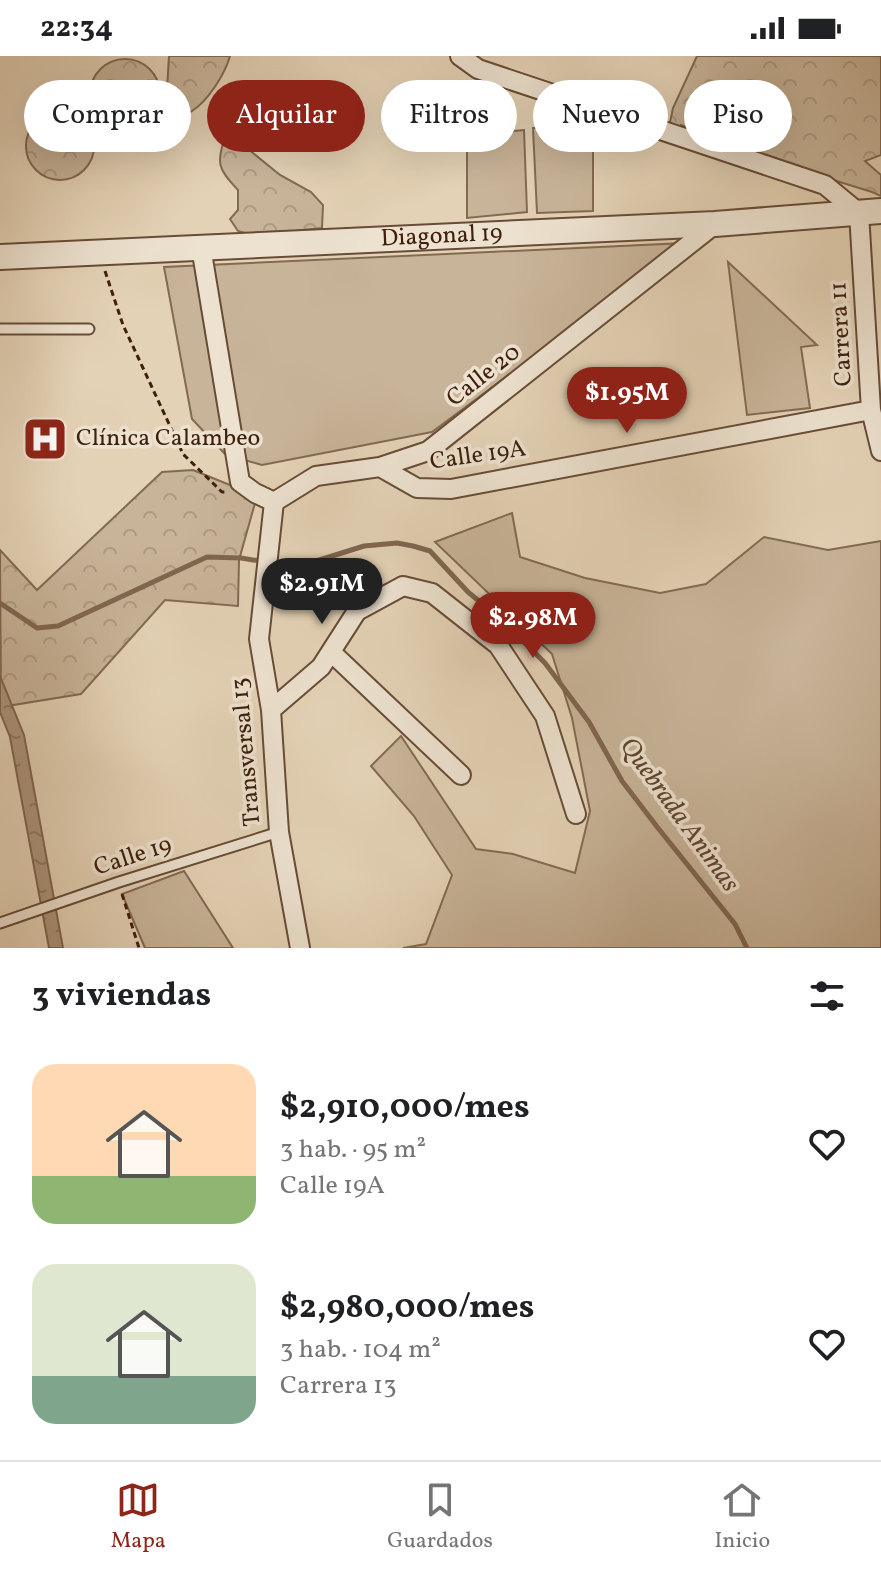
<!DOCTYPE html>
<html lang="es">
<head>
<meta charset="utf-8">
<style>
  body { margin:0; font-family:Vollkorn,serif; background:#f2f2f2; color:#202124; height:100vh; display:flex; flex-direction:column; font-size:30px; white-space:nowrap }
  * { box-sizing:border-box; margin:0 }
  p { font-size:26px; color:#757577 }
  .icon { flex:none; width:44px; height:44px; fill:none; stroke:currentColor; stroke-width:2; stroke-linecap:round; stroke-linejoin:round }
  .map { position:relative; height:892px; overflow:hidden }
  .sheet { display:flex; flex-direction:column; background:#fff; flex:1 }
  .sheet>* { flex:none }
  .guide { position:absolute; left:24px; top:24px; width:834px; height:72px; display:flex; gap:16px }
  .price { position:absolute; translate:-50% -68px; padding:0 18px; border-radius:28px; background:#8f2418; color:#fff; font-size:26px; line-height:52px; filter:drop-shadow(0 2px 4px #0008) }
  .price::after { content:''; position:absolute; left:50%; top:48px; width:24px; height:18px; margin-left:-12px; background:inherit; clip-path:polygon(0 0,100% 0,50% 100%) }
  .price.current { background:#222; color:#fff }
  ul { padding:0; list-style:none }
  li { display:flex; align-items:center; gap:24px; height:200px; padding:0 32px }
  li span { display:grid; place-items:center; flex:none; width:224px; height:160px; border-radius:24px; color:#555 }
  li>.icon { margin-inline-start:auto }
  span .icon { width:96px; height:96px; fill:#fffc; stroke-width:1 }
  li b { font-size:34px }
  h2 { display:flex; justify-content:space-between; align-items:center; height:96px; padding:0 32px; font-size:34px }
  .chip { padding:0 28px; border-radius:36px; background:#fff; box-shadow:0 8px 32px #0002; font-size:28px; line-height:72px }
  .chip.current { background:#8f2418; color:#fff }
  .status { display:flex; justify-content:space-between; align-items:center; height:56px; padding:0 40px; background:#fff; direction:ltr }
  .status svg { height:22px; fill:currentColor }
  .menu { display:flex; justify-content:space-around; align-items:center; height:112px; border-top:2px solid #e0e0e0; background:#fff; font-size:22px; color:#757577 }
  .menu a { display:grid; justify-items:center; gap:4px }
  .menu .current { color:#8f2418 }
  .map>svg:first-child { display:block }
  .green { fill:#c8b499; stroke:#836a53; stroke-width:2 }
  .forest { fill:url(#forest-crowns); stroke:#836a53; stroke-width:2 }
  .water { fill:url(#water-ripples); stroke:#806650; stroke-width:2 }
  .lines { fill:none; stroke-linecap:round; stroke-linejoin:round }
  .stream { stroke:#806650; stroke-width:5 }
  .service-casing { stroke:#684c37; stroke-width:13 }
  .minor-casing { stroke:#684c37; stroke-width:22 }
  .tertiary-casing { stroke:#684c37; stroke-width:28 }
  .path { stroke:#3e200d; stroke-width:3; stroke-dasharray:6 4; stroke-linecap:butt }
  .service { stroke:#ede2d0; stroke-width:9 }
  .minor { stroke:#ede2d0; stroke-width:18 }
  .tertiary { stroke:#ede2d0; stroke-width:24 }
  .labels { text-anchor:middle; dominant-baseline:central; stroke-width:7; stroke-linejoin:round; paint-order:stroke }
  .street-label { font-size:24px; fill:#3e200d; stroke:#ede2d0 }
  .poi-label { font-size:24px; fill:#3e200d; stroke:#ede2d0; text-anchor:start }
  .water-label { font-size:26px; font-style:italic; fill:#5f432f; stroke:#ede2d0 }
</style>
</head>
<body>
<div class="status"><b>22:34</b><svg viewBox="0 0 49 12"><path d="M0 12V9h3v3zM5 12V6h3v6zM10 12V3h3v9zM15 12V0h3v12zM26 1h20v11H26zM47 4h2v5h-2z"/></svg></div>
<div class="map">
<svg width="881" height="892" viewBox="0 0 881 892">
  <defs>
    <pattern id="forest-crowns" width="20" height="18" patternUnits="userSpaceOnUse" patternTransform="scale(2)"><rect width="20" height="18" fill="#c8b499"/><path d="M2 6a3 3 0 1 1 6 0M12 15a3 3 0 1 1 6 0" fill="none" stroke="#ad9a83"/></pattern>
    <pattern id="water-ripples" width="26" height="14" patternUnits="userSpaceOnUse" patternTransform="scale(2)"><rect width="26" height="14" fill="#ac957d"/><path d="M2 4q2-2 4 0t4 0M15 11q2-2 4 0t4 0" fill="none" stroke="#8d7965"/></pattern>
  </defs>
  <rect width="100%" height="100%" fill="#e4d2b6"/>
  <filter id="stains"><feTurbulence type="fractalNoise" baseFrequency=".0025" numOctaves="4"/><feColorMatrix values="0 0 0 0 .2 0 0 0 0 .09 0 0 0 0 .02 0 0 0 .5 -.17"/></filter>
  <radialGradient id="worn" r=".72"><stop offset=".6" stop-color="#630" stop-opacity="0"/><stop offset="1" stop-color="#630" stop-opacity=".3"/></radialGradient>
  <path class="green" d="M533 72H593V155L537 157Z
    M524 74 527 156 467 162V79Z
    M686 187 432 376 262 409 226 399 192 363 164 211Z
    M728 206 817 289 801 291 810 352 747 359Z
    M512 457 520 501 585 522 660 537 706 528 764 481 828 494 881 485V892H403L426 888 452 819 414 760 371 710 401 680 476 793 513 798 575 817 590 755 572 662 552 598 435 486Z
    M184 815 233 892H145L122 838Z"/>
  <path class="forest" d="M169 0H230C225 18 208 45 192 55 191 56 180 59 179 60L166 51Z
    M697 0H881V99L865 105 881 119V140L872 136 785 109 681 69 675 85H666L673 52Z
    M90 38a35 35 0 1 1 70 0a35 35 0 1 1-70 0Z
    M26 90a34 34 0 1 1 68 0a34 34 0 1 1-68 0Z
    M225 80 248 93 280 119 311 136 323 149 322 172 295 175 267 177 256 180 238 175 230 163 238 154V134C217 112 217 108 225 80Z
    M193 414 257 440 239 504 238 550 165 544 81 638 1 651 0 494 37 534 162 416Z"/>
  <path class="water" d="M0 620 24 679 63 892H49L10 681 0 656Z"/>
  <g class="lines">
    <path class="stream" d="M0 547 37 572 58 570 207 501 241 502 297 511 364 490 397 487 413 490 430 495 468 536 502 564 545 607 589 666 622 725 658 772 735 868 747 892"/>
    <g class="service-casing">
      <path id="service" d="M0 273H89
        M0 867 119 826 279 776"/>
    </g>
    <g class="minor-casing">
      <path id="minor" d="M460 0 478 13 825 129 859 157 871 354 881 395
        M201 191 240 426 255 437 274 446 316 420 380 411 428 395 715 168
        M380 411 417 432 451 433 871 354
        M274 446 259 583 271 654 279 776 300 892
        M331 596 461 719
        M271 654 321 611 357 555 403 530 432 537 498 589 545 660 576 758"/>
    </g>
    <g class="tertiary-casing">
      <g id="tertiary">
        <path id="s1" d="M0 201 715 168 881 155"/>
      </g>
    </g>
    <path class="path" d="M105 215 123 269 183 398 222 436H225
      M122 838 139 892"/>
    <use href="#service" class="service"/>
    <use href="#minor" class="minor"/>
    <use href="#tertiary" class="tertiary"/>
  </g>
  <defs>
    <g id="hospital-square" transform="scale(2.3)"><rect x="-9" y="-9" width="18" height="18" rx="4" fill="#8f2418" stroke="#ede2d0"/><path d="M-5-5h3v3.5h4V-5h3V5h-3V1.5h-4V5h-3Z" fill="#fff"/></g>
  </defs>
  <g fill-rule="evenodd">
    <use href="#hospital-square" x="45" y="383"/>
  </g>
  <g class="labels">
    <g class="street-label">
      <text stroke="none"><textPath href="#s1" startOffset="442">Diagonal 19</textPath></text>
      <text transform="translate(842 278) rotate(-93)">Carrera 11</text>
      <text transform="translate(484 320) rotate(-38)">Calle 20</text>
      <text transform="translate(478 400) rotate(-8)">Calle 19A</text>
      <text transform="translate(247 696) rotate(-95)">Transversal 13</text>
      <text transform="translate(133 801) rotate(-18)">Calle 19</text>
    </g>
    <g class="poi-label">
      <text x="76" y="383">Clínica Calambeo</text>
    </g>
    <g class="water-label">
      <text transform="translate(679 759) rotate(54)">Quebrada Animas</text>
    </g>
  </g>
  <rect width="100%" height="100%" filter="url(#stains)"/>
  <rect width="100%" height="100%" fill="url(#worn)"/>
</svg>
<b class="price" style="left:627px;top:379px">$1.95M</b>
<b class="price current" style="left:322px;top:570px">$2.91M</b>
<b class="price" style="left:533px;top:604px">$2.98M</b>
<div class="guide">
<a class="chip">Comprar</a>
<a class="chip current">Alquilar</a>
<a class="chip">Filtros</a>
<a class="chip">Nuevo</a>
<a class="chip">Piso</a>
</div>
</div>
<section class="sheet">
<h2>3 viviendas<svg class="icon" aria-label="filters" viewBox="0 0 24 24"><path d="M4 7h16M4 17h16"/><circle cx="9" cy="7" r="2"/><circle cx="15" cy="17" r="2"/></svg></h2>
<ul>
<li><span style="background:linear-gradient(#ffd9b3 70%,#8fb573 0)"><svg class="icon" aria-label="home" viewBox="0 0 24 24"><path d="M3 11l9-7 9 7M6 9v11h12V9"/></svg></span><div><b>$2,910,000/mes</b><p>3 hab. · 95 m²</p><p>Calle 19A</p></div><svg class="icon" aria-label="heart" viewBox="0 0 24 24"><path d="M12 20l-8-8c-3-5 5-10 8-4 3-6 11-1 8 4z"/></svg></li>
<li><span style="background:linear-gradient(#dfe7d0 70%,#7fa58c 0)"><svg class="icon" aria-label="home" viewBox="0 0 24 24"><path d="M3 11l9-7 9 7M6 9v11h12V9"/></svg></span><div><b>$2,980,000/mes</b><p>3 hab. · 104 m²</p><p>Carrera 13</p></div><svg class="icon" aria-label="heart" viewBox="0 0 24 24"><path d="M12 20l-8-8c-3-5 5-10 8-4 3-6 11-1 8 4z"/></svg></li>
</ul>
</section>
<nav class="menu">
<a class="current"><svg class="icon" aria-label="map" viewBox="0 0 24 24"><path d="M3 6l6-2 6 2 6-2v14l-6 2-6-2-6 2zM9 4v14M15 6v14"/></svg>Mapa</a>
<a><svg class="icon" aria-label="saved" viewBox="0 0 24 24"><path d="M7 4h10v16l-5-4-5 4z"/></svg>Guardados</a>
<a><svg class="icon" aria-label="home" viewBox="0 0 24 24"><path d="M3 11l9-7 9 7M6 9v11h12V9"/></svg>Inicio</a>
</nav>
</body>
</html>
